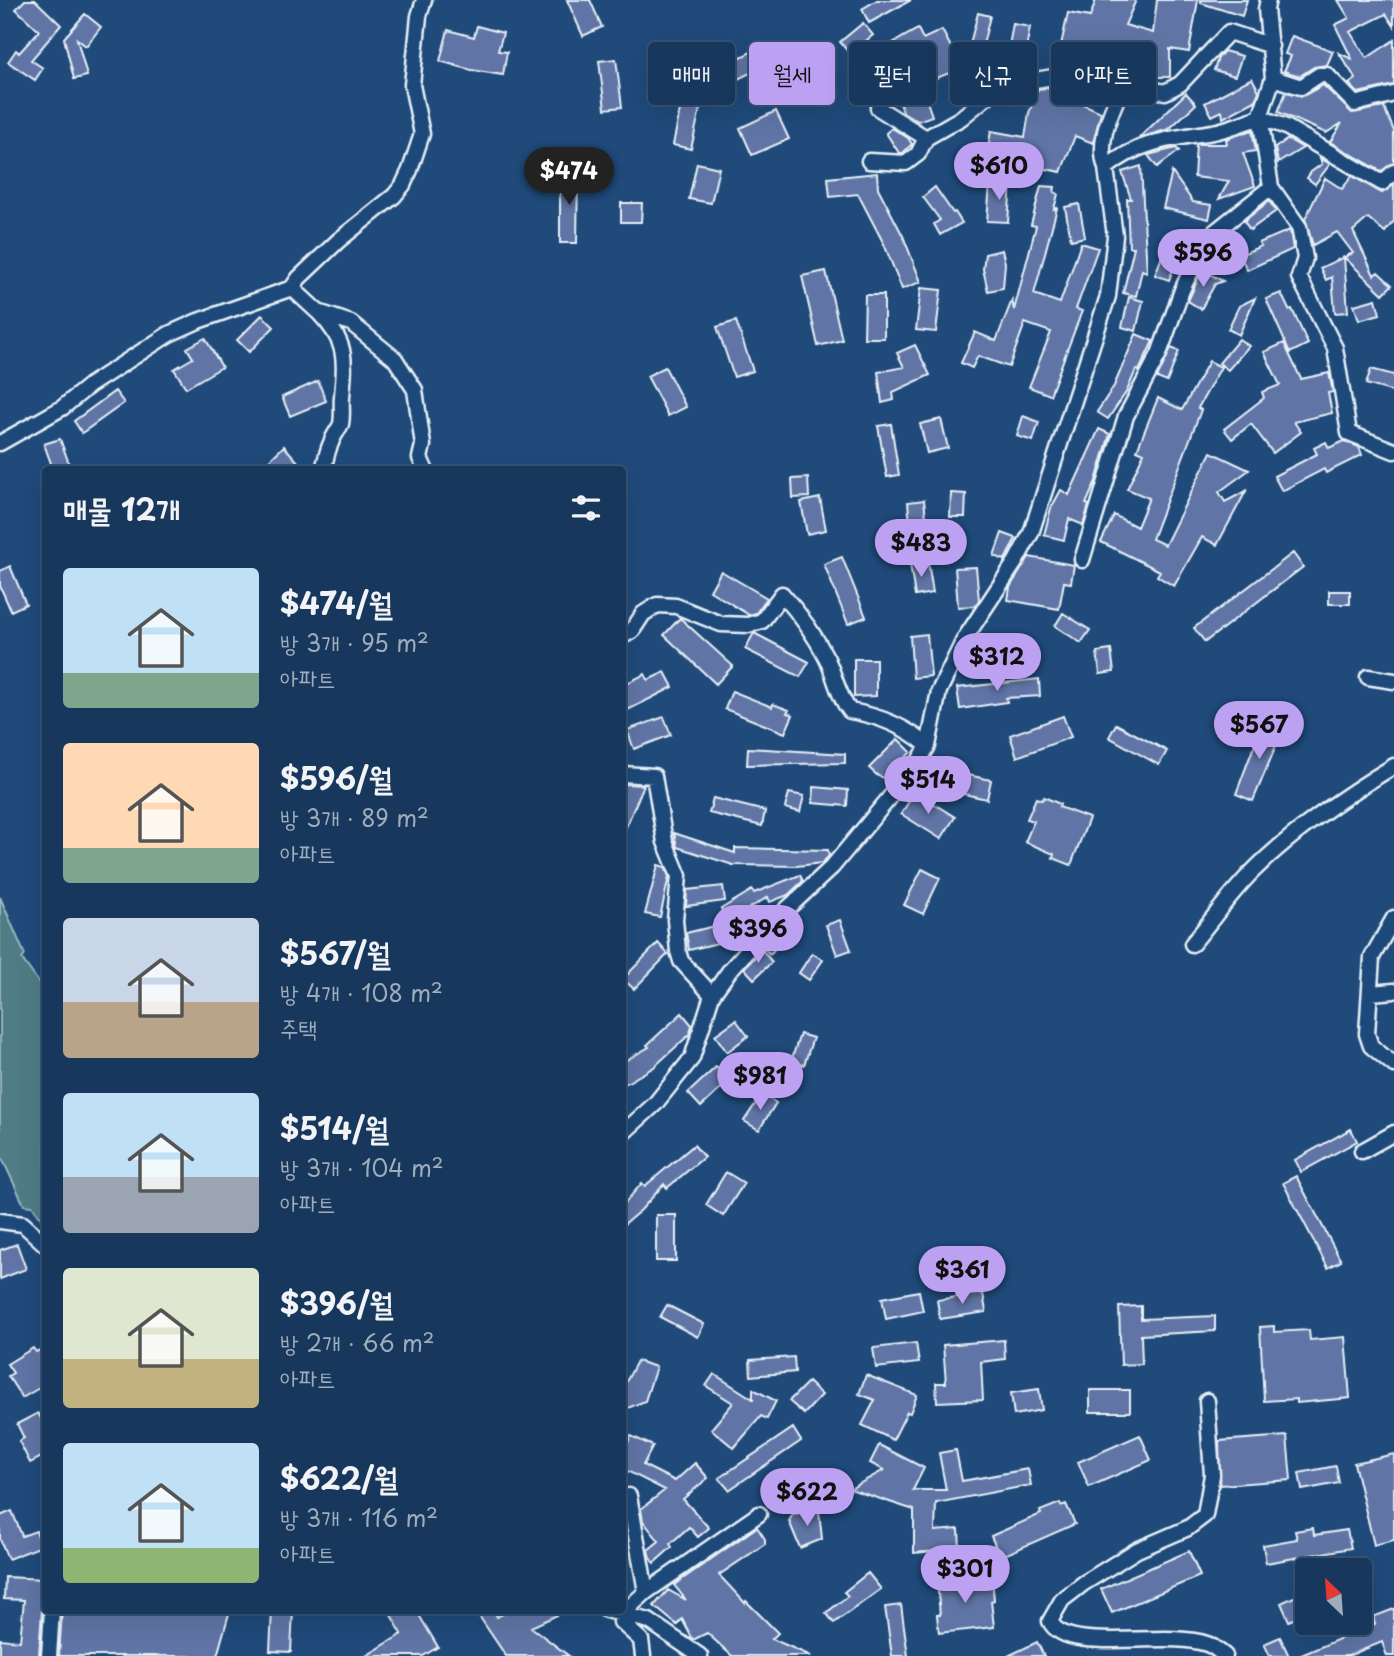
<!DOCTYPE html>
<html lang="ko">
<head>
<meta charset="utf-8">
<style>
  body { margin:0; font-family:"Playpen Sans","Poor Story",sans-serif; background:#244365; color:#f1f3f6; height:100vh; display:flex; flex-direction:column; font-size:26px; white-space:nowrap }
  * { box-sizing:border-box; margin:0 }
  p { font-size:23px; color:#9eacbb }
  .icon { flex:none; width:38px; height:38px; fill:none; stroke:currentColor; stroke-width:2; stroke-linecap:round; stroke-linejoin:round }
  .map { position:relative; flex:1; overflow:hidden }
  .panel { position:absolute; left:42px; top:466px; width:584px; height:1148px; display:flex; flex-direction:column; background:#17385c; border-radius:7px; box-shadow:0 7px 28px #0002,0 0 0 2px #365272 }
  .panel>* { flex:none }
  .banner { position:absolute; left:648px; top:42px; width:640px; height:63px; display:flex; gap:14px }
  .needle { width:46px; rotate:335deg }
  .controls { position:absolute; left:1295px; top:1558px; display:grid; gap:14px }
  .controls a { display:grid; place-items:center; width:77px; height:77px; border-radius:7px; background:#17385c; box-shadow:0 7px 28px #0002,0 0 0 2px #365272; font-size:35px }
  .price { position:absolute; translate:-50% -60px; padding:0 16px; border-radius:24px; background:#bca0f2; color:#111; font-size:23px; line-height:46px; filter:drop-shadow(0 2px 4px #0008) }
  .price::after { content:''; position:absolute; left:50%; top:42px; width:21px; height:16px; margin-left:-10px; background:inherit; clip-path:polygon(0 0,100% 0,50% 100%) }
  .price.active { background:#222; color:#fff }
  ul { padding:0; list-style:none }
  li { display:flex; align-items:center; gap:21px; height:175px; padding:0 21px }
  li span { display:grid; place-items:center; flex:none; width:196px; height:140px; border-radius:7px; color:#555 }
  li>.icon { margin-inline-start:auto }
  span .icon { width:84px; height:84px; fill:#fffc; stroke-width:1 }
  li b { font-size:30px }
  h2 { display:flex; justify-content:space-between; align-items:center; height:84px; padding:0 21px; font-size:30px }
  .tag { padding:0 24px; border-radius:7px; background:#17385c; box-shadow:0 7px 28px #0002,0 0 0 2px #365272; font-size:24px; line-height:63px }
  .tag.active { background:#bca0f2; color:#111 }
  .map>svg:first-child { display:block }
  .green { fill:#4f7c85; stroke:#9cb6be; stroke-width:2 }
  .building { fill:#6075a6; stroke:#e8f1f8; stroke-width:2 }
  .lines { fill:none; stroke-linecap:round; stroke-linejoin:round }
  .street-casing { stroke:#e8f1f8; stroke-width:19 }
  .street { stroke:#1f4a7a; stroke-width:14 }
</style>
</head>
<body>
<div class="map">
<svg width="1394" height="1656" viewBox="0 0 1394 1656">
  <rect width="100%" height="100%" fill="#1f4a7a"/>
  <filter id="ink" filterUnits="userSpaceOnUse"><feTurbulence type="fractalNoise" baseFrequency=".0143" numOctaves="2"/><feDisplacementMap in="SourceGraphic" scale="14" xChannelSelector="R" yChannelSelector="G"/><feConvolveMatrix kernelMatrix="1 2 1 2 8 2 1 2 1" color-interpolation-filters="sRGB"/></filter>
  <g filter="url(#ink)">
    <path class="green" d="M0 897 25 955 22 959 45 991 46 1220 43 1221 32 1206 24 1205 0 1154Z"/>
    <path class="building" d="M25 0H35L61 25 31 60 43 68 35 80 8 62 16 50 19 53 39 31 16 9Z
      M567 0H590L602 27 583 36Z
      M877 0H911L869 23 862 9Z
      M1096 0H1136L1125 25 1153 33 1157 0H1198L1189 52 1170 49V77H1157L1156 80 1133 76 1135 72 1082 54 1083 50 1061 45 1068 13 1090 17Z
      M1201 0H1247L1242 16 1201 3Z
      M1338 0H1394V26L1386 14 1350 32 1367 58 1394 40V85L1358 93 1349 84 1356 79 1339 53 1352 59 1335 25 1349 18Z
      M978 13 990 16 980 57 983 83 964 85 963 71Z
      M85 14 101 27 86 46 77 39 87 76 74 79 64 38Z
      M863 23 873 35 850 54 840 42Z
      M1013 24 1030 27 1024 60 1007 57Z
      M477 26 503 33 498 51 507 52 503 75 471 70 440 61 448 30 474 37Z
      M918 29 923 39 942 30 962 68 921 84 932 116 918 121 903 112 897 94 882 100 876 99 872 89 911 74 893 43Z
      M1292 36 1333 51 1327 65 1314 67 1300 76 1284 71 1291 56 1285 54Z
      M755 50 768 79 816 52 827 79 811 85 807 76 766 101 750 73 730 83 722 66Z
      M1224 51 1242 56 1235 76 1214 70 1218 58Z
      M616 59 622 107 605 109 599 61Z
      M1252 78 1259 91 1255 101 1223 118 1222 111 1212 116 1205 103Z
      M1323 85 1352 113 1384 107 1394 131V163L1381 171 1330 142 1342 123 1326 133 1278 112 1286 92 1303 96Z
      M1047 88 1101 112 1093 143 1075 136 1061 172 991 158 992 156 986 159 991 131 1025 137 1029 113 1038 89Z
      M1186 93 1196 104 1169 129 1139 138Z
      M681 105 700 109 691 149 673 145Z
      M776 111 789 139 752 155 740 128Z
      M892 128 908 138 912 144 903 153H899L886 133Z
      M1252 130 1256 151 1243 153 1255 186 1219 199 1229 181 1194 177 1196 144H1227L1226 139Z
      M1288 139 1303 148 1278 163 1275 148Z
      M1176 148 1179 151 1157 167 1148 155Z
      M1320 158 1330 164 1315 184 1307 178 1311 172 1322 164Z
      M697 163 719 168 711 203 689 199Z
      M1141 166 1147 272 1142 270 1136 296 1123 293 1134 247H1129L1127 199H1131L1122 172Z
      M560 171H578L577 243H560Z
      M1172 172 1193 202 1212 205 1209 219 1163 208Z
      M877 173 878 188 903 236 921 282 902 289 884 244 858 194 830 197 828 178Z
      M1352 176 1382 193 1394 185V221L1385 232 1368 218 1353 231 1374 275 1378 272 1392 285 1383 294 1344 257 1353 253 1337 232 1313 245 1305 219 1325 178 1342 189Z
      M990 183 1011 184 1008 222 987 221Z
      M1041 186 1055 187 1054 192 1058 194 1054 209 1057 208 1034 294 1060 303 1081 243 1098 248 1076 309 1082 311 1050 395 1029 387 1051 332 1025 323 1009 367 978 356 972 368 961 363 975 332 996 341 1012 300 1014 310 1036 226 1031 225Z
      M935 187 953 213 955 212 962 223 940 235 934 224 940 220 923 197Z
      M1269 201 1276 211 1250 230 1244 221Z
      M621 203H642L641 222H621Z
      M1079 204 1085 237 1071 240 1065 207Z
      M1290 230 1293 249 1247 270 1240 255 1261 246 1259 243Z
      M1002 250 1005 263 1003 288 988 291 983 269 985 254Z
      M1164 251 1178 256 1169 280 1155 275Z
      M1344 257 1348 312 1335 313 1332 277 1326 280 1320 268Z
      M826 271 842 340 818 346 802 276Z
      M1204 271 1223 281 1215 284 1201 309 1188 301 1201 272Z
      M921 288 941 290 936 332 916 330Z
      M1281 293 1289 310 1292 309 1308 344 1290 353 1266 299Z
      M865 295H884V338H864Z
      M1129 297 1143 301 1136 331 1122 327Z
      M1255 298 1239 335 1228 329 1239 306Z
      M1376 299 1380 314 1359 320 1354 305Z
      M262 315 274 327 249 352 237 340Z
      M736 321 753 371 734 377 717 327Z
      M1136 334 1153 341 1139 371 1136 370 1127 391 1108 419 1097 412 1114 386Z
      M205 338 222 367 186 388 174 369 193 358 187 348Z
      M1239 339 1249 346 1228 370 1219 363Z
      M1284 343 1301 379 1329 373 1333 392 1328 393 1332 413 1294 422 1301 432 1273 453 1251 424 1232 439 1224 429 1264 398 1262 392 1280 385 1264 352Z
      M915 345 930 375 893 392 894 400 882 403 878 372 904 367 897 353Z
      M1171 348 1179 351 1167 382 1157 378Z
      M1209 361 1221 367 1198 408 1201 410 1152 539 1165 545 1211 452 1249 470 1219 492 1225 502 1246 491 1217 545 1202 537 1174 586 1157 576 1160 571 1101 542 1114 515 1137 527 1149 498 1127 489 1144 453 1137 450 1158 398 1182 410Z
      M665 367 686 407 668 416 647 376Z
      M1371 369 1394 375V392L1366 384Z
      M318 381 326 401 290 416 282 397Z
      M115 391 124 403 82 433 74 421Z
      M1023 416 1039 422 1033 441 1017 436Z
      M941 419 948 448 927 453 920 424Z
      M891 424 899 475 887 477 878 426Z
      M1099 429 1110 434 1096 481 1086 504 1089 505 1083 525 1069 519 1064 540 1044 535 1051 508 1061 490 1069 495Z
      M60 439 71 469H53L44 444Z
      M1344 441 1359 447 1362 455 1326 473 1324 469 1282 491 1274 476 1317 454 1314 448 1326 442 1329 448Z
      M284 446 298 462 290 469H260Z
      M808 478 809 497 793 498 792 479Z
      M951 493 966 494 965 517H950Z
      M820 498 826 530 807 534 801 502Z
      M924 500 928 535 911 537 908 502Z
      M1002 533 1016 538 1005 560 994 556Z
      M1293 553 1303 567 1205 642 1194 628Z
      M842 557 866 617 848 624 824 564Z
      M1029 557 1074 565 1071 583 1064 582 1059 609 1008 600 1010 587Z
      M928 562 933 593 915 596 910 564Z
      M10 566 26 604 11 611 0 586V571Z
      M976 567 979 600 975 606 958 607 955 568Z
      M721 571 767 598 756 613 749 615 710 591Z
      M1329 591H1350V604H1329Z
      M1063 613 1090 630 1081 643 1055 626Z
      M680 618 733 666 716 684 664 635Z
      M754 633 809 662 800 677 745 649Z
      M927 634 931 676 913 678 910 636Z
      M1016 639 1017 656 984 660 982 642Z
      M1111 650 1114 672 1100 674 1097 652Z
      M854 659H876V696L854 697Z
      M665 672 673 687 628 710 623 700V685L645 674 648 680Z
      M1039 679 1040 696 1006 698 1007 702 960 709 957 688Z
      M732 691 772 707 773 704 789 710 787 713 793 715 785 733 725 709Z
      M1063 716 1071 737 1017 757 1010 735Z
      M664 717 671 735 634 749 627 730Z
      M1263 722 1283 729 1253 801 1236 794Z
      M1116 724 1167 751 1159 765 1109 737Z
      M898 739 911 752 885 778 878 776 869 768Z
      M748 748 845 754V763L747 765Z
      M945 770 991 780 987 799 941 789Z
      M624 784 644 785 623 834V786Z
      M814 787 848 790 847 806 813 803Z
      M915 792 955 817 941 839 901 814Z
      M789 793 804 796 800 812 785 808Z
      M1044 797 1060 804 1059 807 1089 818 1071 865 1053 858 1054 854 1025 842 1034 821 1027 819 1036 798 1042 800Z
      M713 798 765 811 762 826 709 813Z
      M674 833 735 853V848L828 850 829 856 822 863 797 866 733 865 677 847Z
      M658 865 665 867 669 877 660 917 645 914Z
      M922 869 940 878 923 914 904 905Z
      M800 875 803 881 788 895 770 902 768 897 728 921 721 909 752 890 754 893Z
      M723 886 725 901 686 906 687 890Z
      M840 920 851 950 837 955 826 925Z
      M719 925 722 942 689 950 686 933Z
      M783 926 790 932 770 954 763 948Z
      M658 943 668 954 634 989 623 979Z
      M762 950 772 962 754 979 744 968Z
      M812 953 823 960 809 980 799 973Z
      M682 1013 692 1025 690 1034 654 1067 623 1085V1062L649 1047 647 1045Z
      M736 1020 748 1036 727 1052 715 1035Z
      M800 1034 813 1038 804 1065 791 1061Z
      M716 1067 729 1081 701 1107 688 1093Z
      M762 1094 776 1103 759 1130 744 1121Z
      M1351 1129 1357 1141 1301 1172 1295 1160Z
      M694 1145 704 1157 667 1188 664 1184 641 1210 623 1225V1205L642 1183 645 1186Z
      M726 1172 744 1183 723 1216 706 1205Z
      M1296 1176 1341 1261 1328 1268 1283 1183Z
      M656 1215H676V1261H656Z
      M17 1244 26 1269 0 1279V1250Z
      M919 1291 923 1311 886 1319 882 1298Z
      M983 1293 986 1312 940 1319 937 1300Z
      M667 1305 704 1324 698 1337 660 1317Z
      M1141 1306V1319L1215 1316V1331L1141 1335 1142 1364 1121 1365 1119 1307Z
      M1274 1326V1332L1309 1330 1310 1340 1345 1337 1350 1398 1297 1403V1399L1264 1401 1260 1327Z
      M1004 1340 1005 1359 981 1362 983 1400 937 1402 936 1383H946L943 1345Z
      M916 1343 919 1363 876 1368 873 1348Z
      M33 1348 36 1352 40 1350 46 1359V1384L22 1398 8 1376 13 1373 7 1364Z
      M794 1357 795 1372 751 1376 750 1360Z
      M637 1361 656 1367 645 1401 623 1410V1388Z
      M714 1374 753 1399V1389L776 1401 767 1419 761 1416 734 1448 711 1429 733 1403 706 1386Z
      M866 1375 917 1395 910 1413 907 1412 893 1440 862 1425 875 1400 859 1394Z
      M808 1382 822 1395 804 1414 789 1401Z
      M1039 1389 1042 1410 1014 1415 1011 1393Z
      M1090 1390H1130V1412H1090Z
      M38 1413 46 1427V1455L30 1463 19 1441 24 1438 17 1424Z
      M793 1428 801 1441 729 1490 719 1478Z
      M1140 1435 1151 1460 1089 1487 1078 1462Z
      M631 1436 653 1446 643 1465 675 1481 695 1463 708 1478 683 1499 709 1528 698 1537 689 1527 670 1544 672 1547 654 1563 650 1558 648 1550 659 1541 643 1521 641 1509 665 1490 623 1469V1452Z
      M1287 1436 1291 1480 1220 1485 1219 1441Z
      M879 1445 924 1468 913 1490H946L939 1453 956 1450 962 1481 1028 1469 1031 1485 936 1503 935 1531 959 1529 960 1549 914 1553V1510L850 1489 884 1470 870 1463Z
      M1394 1454V1540L1374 1545 1354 1463Z
      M1336 1466 1339 1483 1302 1490 1299 1473Z
      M803 1471 809 1489 772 1501 766 1483Z
      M1060 1503 1061 1506 1066 1504 1075 1524 1000 1557 991 1536 1041 1514 1040 1511Z
      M12 1511 22 1536 36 1531 42 1546 8 1559 0 1539V1516Z
      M819 1511 822 1539 800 1548 789 1521 793 1514Z
      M757 1527 765 1539V1544L719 1575 745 1603 746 1601 778 1633 772 1639 811 1656H732L707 1633 693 1640 682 1619 677 1625 654 1606 668 1590 686 1600 674 1585Z
      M1313 1528 1314 1535 1347 1530 1351 1548 1266 1563 1263 1545 1297 1539 1295 1531Z
      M1189 1551 1200 1576 1112 1613 1101 1589Z
      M868 1573 881 1589 834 1623 826 1613 848 1596 844 1592Z
      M5 1577 44 1579 39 1656H0V1639L20 1641 24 1600 4 1599Z
      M992 1577 994 1600 991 1601 994 1627 939 1633 937 1615H940L937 1582Z
      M1307 1591V1613L1289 1621 1281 1603Z
      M901 1605 908 1656H892L885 1607Z
      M1394 1609V1656H1387L1382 1642 1348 1656H1299L1375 1624 1373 1617Z
      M90 1610H230L217 1656H59L62 1611 90 1613Z
      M272 1610H293L291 1652 270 1651Z
      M399 1610H416L438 1647 423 1656H366L402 1634 391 1615Z
      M475 1610H494L497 1617 510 1610H568L531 1627 569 1656H506Z
      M1280 1637 1289 1656H1270L1264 1644Z
      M1037 1642 1044 1656H1008Z"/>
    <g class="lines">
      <g class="street-casing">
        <path id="street" d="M1273 78 1301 87 1319 75H1327L1355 104 1394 94
          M878 108 926 138
          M869 161 906 163 918 154 926 138 961 118 1000 86 1053 77H1104L1123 84 1165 92 1180 84 1229 32 1271 46
          M1106 168C1096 140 1112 111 1123 84
          M1394 172 1382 183 1286 127 1260 117 1271 187 1299 227 1305 258 1299 277 1335 348 1349 433 1394 451
          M292 288 299 278 339 240 394 196 403 185 410 170 422 134 412 85 419 16 424 0
          M319 313C348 343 345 359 342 397 341 407 343 414 341 424 338 431 333 436 331 443 327 451 326 460 323 469
          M0 443 62 408 90 385 169 334 198 321 292 288 318 312 351 323 395 359 415 390 423 445 420 458 425 469
          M1082 560 1126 416 1159 354 1182 290 1206 239 1271 187
          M623 636 632 631 643 614 657 605 676 606 721 624 748 625 762 621 782 594C800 614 815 635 827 659 835 676 838 696 850 711 880 716 905 726 928 746
          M1368 677 1394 681
          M623 774 654 776 665 842 679 876 675 920 678 951 681 961 712 995
          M1394 918 1372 957 1367 1034 1371 1046 1394 1065
          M1192 944C1213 919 1232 891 1255 869 1292 832 1349 793 1394 766
          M1371 993 1394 991
          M623 1133 655 1104 692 1058 712 995 730 970 771 924 832 867 916 766 928 746 939 691 965 638 1016 561 1031 533 1108 296 1115 236 1106 168C1138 141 1174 138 1213 132 1229 129 1245 122 1260 117L1273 78 1266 9 1268 0
          M1362 1151 1394 1133
          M0 1221 23 1224 46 1245
          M1207 1401 1212 1475 1205 1515 1188 1528 1137 1550 1084 1583 1062 1600 1050 1621C1066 1656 1165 1629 1207 1644 1213 1646 1220 1652 1225 1656
          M629 1496 646 1592 623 1613 621 1622 641 1640 643 1656
          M646 1592 759 1514
          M606 1610 649 1621 700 1656
          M49 1656 52 1610"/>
      </g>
      <use href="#street" class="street"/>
    </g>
  </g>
</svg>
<div class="controls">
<a><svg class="needle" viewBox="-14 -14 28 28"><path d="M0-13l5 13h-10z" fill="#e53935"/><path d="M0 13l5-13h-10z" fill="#9eacbb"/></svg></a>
</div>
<b class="price" style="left:999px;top:202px">$610</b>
<b class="price active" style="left:569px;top:207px">$474</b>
<b class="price" style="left:1203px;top:289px">$596</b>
<b class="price" style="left:921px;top:579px">$483</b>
<b class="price" style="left:997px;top:693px">$312</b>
<b class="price" style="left:1259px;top:761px">$567</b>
<b class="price" style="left:928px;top:816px">$514</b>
<b class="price" style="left:758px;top:965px">$396</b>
<b class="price" style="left:760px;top:1112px">$981</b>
<b class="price" style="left:962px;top:1306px">$361</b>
<b class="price" style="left:807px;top:1528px">$622</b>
<b class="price" style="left:965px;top:1605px">$301</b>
<div class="banner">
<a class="tag">매매</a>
<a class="tag active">월세</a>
<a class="tag">필터</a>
<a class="tag">신규</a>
<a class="tag">아파트</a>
</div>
<section class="panel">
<h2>매물 12개<svg class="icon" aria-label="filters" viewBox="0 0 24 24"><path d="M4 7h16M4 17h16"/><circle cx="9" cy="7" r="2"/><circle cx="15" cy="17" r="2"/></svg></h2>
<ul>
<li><span style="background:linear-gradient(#bfe0f5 75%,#7fa58c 0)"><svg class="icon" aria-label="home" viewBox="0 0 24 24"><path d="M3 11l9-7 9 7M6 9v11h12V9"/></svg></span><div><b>$474/월</b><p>방 3개 · 95 m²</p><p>아파트</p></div></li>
<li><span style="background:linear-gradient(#ffd9b3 75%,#7fa58c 0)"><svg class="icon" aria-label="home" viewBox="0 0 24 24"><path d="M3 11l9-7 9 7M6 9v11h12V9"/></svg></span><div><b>$596/월</b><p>방 3개 · 89 m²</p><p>아파트</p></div></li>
<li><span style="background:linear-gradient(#c9d6e8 60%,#b9a48a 0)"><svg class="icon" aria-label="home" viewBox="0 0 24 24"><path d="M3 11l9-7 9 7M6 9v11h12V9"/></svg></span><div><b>$567/월</b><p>방 4개 · 108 m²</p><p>주택</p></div></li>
<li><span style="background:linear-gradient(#bfe0f5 60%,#9aa5b1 0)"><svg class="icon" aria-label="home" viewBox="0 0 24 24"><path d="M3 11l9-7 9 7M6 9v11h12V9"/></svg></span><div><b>$514/월</b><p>방 3개 · 104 m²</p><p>아파트</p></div></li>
<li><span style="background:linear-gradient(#dfe7d0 65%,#c2b280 0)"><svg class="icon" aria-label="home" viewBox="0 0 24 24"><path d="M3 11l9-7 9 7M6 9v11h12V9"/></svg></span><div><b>$396/월</b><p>방 2개 · 66 m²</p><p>아파트</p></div></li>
<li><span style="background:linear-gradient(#bfe0f5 75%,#8fb573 0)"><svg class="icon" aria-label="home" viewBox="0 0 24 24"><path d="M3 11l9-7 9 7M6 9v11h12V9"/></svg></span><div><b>$622/월</b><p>방 3개 · 116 m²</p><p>아파트</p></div></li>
</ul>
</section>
</div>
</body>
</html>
